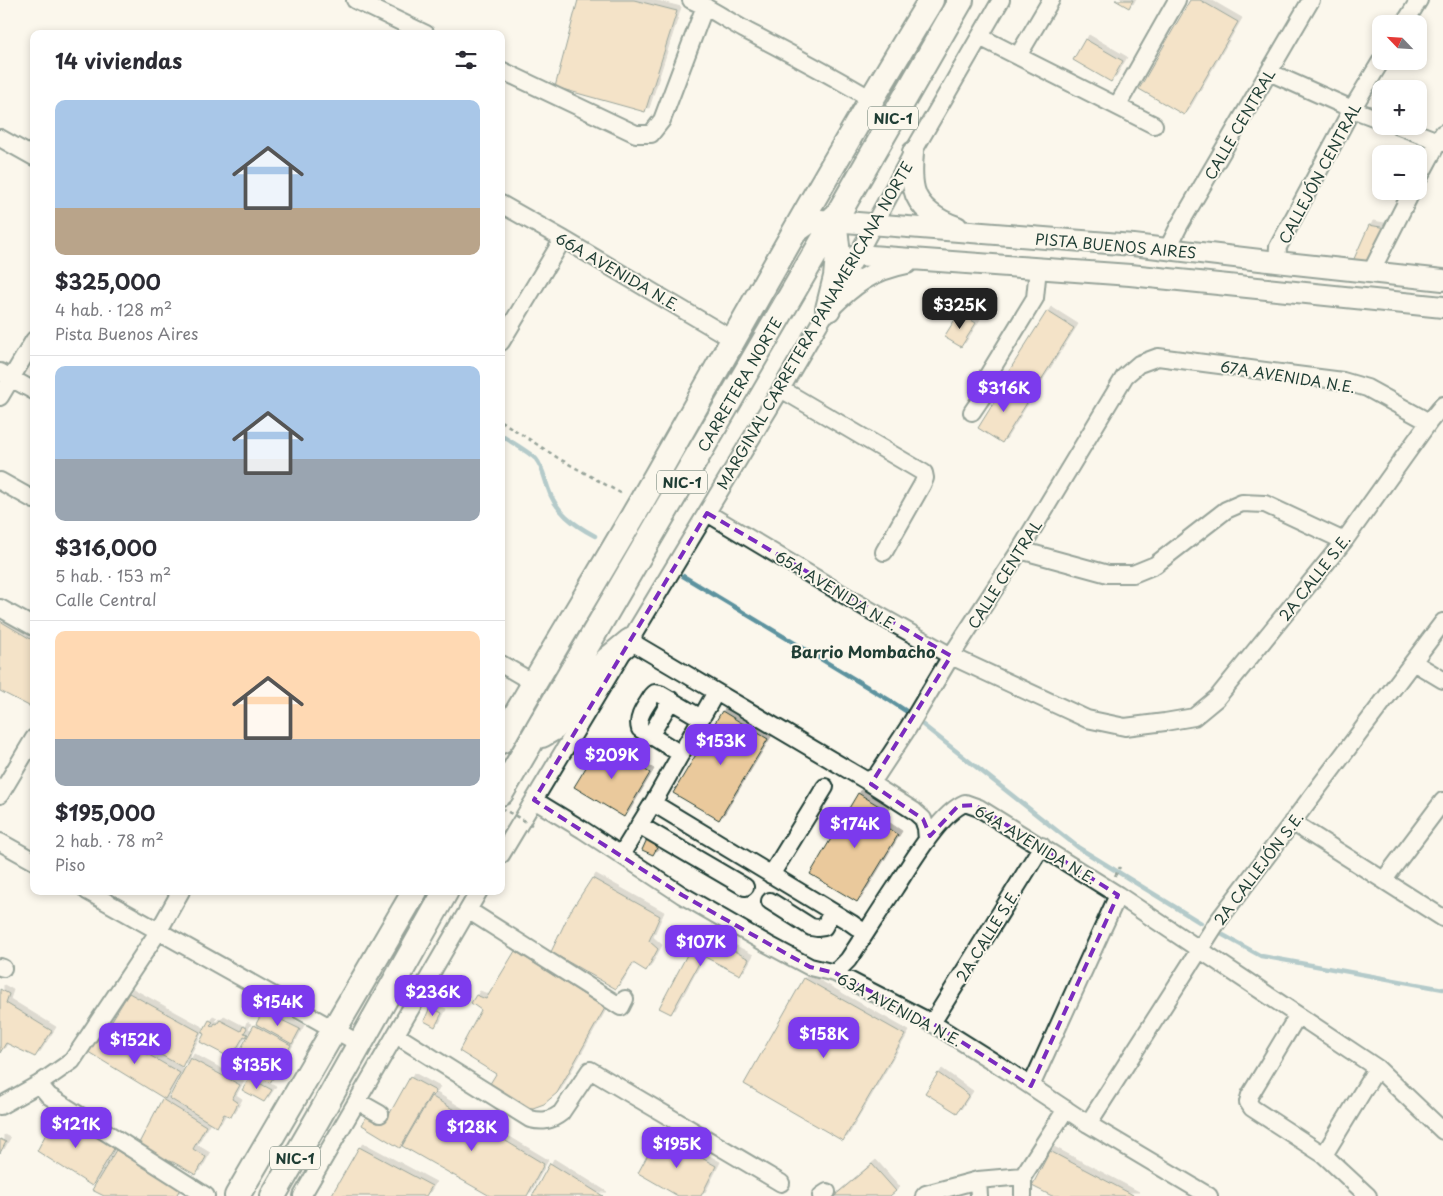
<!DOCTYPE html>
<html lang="es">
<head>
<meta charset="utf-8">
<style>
  body { margin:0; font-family:"Playpen Sans",sans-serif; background:#f7f7f7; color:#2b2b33; height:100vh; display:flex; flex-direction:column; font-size:19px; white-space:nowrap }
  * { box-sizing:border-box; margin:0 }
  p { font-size:16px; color:#7c7c81 }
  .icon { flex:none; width:28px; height:28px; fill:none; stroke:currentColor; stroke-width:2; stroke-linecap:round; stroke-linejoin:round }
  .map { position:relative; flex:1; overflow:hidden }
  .details { position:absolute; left:30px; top:30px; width:475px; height:865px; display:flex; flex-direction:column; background:#fff; border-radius:10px; box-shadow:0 2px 8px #0003 }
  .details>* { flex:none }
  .needle { width:32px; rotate:295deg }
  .fabs { position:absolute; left:1372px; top:15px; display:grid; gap:10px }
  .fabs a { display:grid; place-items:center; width:55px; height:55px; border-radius:10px; background:#fff; box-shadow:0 2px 8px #0003; font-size:25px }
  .price { position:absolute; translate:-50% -42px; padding:0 11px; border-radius:10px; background:#7c3aed; color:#fff; font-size:16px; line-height:32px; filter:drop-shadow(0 1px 2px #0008) }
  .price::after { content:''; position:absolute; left:50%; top:30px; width:15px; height:11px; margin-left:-8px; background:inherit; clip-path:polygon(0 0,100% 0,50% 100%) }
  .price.current { background:#222; color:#fff }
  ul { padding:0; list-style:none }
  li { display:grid; align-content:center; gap:10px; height:265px; padding:0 25px }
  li+li { border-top:1px solid #e1e1e2 }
  li span { display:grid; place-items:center; height:155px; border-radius:10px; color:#555 }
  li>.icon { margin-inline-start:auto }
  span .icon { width:90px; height:90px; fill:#fffc; stroke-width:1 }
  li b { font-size:21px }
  h2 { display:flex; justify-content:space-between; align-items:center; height:60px; padding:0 25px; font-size:21px }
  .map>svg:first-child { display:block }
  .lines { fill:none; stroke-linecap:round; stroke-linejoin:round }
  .stream { stroke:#5d939f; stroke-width:4.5 }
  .building { fill:#eac99c; stroke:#1f3d34; filter:url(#shadow) }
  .minor-casing { stroke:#1f3d34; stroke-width:20 }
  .major-casing { stroke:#1f3d34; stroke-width:24 }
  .highway-casing { stroke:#1f3d34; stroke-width:28 }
  .path { stroke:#1f3d34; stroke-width:2.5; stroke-dasharray:4 4; stroke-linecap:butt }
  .minor { stroke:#fbf7ec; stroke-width:16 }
  .major { stroke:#fbf7ec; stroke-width:20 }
  .highway { stroke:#fbf7ec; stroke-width:24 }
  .path-bridge { stroke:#1f3d34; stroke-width:2.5; stroke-dasharray:4 4; stroke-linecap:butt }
  .marked { fill:none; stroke:#7b2cbf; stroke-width:4; stroke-dasharray:10 6; stroke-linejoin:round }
  .labels { text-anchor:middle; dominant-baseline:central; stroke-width:4; stroke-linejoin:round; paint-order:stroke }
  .shield { fill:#fbf7ec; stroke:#61756b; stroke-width:1 }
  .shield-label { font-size:14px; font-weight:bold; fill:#1f3d34 }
  .street-label { font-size:15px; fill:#1f3d34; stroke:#fbf7ec }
  .neighbourhood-label { font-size:16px; font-weight:bold; fill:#1f3d34; stroke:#fbf7ec }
</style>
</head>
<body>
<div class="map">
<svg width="1443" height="1196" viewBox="0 0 1443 1196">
  <defs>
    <filter id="shadow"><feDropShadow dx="4" dy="-4" stdDeviation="0" flood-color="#0004"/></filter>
  </defs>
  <rect width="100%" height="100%" fill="#fbf7ec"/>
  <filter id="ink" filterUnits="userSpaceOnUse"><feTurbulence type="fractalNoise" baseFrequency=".02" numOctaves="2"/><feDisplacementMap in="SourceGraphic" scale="10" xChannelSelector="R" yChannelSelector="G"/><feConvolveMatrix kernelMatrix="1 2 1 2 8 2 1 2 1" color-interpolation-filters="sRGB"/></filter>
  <g filter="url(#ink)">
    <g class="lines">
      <path class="stream" d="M501 435C511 442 529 452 536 459 543 468 544 477 548 488 555 511 574 525 595 536
        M683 576 889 700 909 713
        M923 725 1079 848 1201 923
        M1223 935 1261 956 1443 989"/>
    </g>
    <path class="building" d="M578 0H634L677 11 645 112 555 87Z
      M1115 0H1133L1129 8Z
      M1190 0H1200L1238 22 1184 115 1139 89Z
      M1085 39 1123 61 1111 82 1073 60Z
      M1369 225 1386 228 1371 262 1353 261Z
      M1047 311 1074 328 1036 388 1009 371Z
      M959 313 976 323 961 347 944 337Z
      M1006 383 1030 398 1002 443 978 428Z
      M0 621 34 641V703L31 707 0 691Z
      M722 711 768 739 719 820 673 793Z
      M601 743 650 773 624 817 574 787Z
      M858 793 887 811 880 823 898 835 857 902 810 874Z
      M647 839 659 844 653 855 642 850Z
      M592 878 660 916 649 941 658 949 646 971 633 963 616 989 551 952 570 912Z
      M699 932 749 959 740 975 703 956 671 1014 659 1008Z
      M515 951 605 1008 557 1093 544 1104 533 1108 520 1106 488 1087 496 1074 459 1051 481 1010 471 1003 476 995 486 999Z
      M804 978 905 1035 843 1141 744 1084Z
      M448 987 459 994 454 1002 443 995Z
      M0 989 9 994 6 1003 52 1031 35 1057 6 1043 0 1053Z
      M129 993 200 1032 182 1067 109 1025Z
      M430 1007 442 1013 435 1027 424 1021Z
      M263 1011 300 1029 292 1044 256 1024Z
      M209 1020 213 1022 210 1025 213 1026 215 1023 217 1024 220 1020 241 1031 243 1026 247 1028 244 1033 248 1034 246 1037 244 1036 231 1058 200 1042 204 1034 202 1033Z
      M254 1025 291 1045 270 1083 234 1061Z
      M93 1036 102 1041 104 1038 117 1045 120 1038 180 1073 165 1099 85 1050Z
      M190 1058 240 1085 232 1099 238 1103 231 1117 224 1114 217 1127 169 1098Z
      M938 1073 969 1095 957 1113 925 1093Z
      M410 1077 436 1091 433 1096 431 1094 400 1148 362 1125 368 1113 385 1122Z
      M250 1078 272 1090 264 1102 242 1090Z
      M431 1096 544 1164 527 1196H490L402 1146Z
      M162 1099 206 1126 193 1149 206 1157 196 1175 173 1162H171L138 1145Z
      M58 1111 115 1147 92 1186 37 1151Z
      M659 1134 716 1166 701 1196H678L638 1173Z
      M0 1139 6 1142 0 1153Z
      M359 1147 432 1186 426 1196H331Z
      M116 1150 180 1189 176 1196H104L92 1190Z
      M1050 1151 1135 1196H1052L1032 1186Z
      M550 1163 603 1196H532Z
      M872 1164 896 1191 890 1196H834Z"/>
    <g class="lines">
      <g class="minor-casing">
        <path id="minor" d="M355 0 426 34
          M691 0C710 8 727 20 745 30 787 52 830 74 871 99
          M1404 24 1419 0
          M980 37 1154 125
          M1018 56 1051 0
          M501 70 636 134H651L662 120 705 6
          M1269 72 1352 109 1381 120
          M1117 106 1177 0
          M1399 126 1443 143
          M0 138 34 157
          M1419 178 1443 133
          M501 204 563 239 734 340
          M1168 248 1180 224 1311 0
          M1277 262 1278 247 1352 109 1381 61
          M1371 272 1412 191
          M501 342 563 239
          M0 372 34 391
          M781 389 924 473 925 478 922 485 884 552
          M0 397 34 340
          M972 412 995 378 988 375 1035 298 1038 268
          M0 481 34 500
          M707 513 866 608 951 656 1087 719 1125 727 1165 722 1194 717 1217 698 1344 541 1429 422 1443 405
          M1020 550 1108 574H1133L1155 565 1226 510 1242 503 1265 504 1344 541
          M0 608 34 627
          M630 641 867 781 914 811 923 819 926 828 927 840
          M1413 662 1443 680
          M501 664 534 683
          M650 736 671 700
          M681 754 640 729C636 717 646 706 652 696L655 693 660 694 701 718
          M867 781 877 775 908 728 951 656 1020 550 1125 376 1139 364 1158 357 1343 381 1367 388 1429 422
          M0 795 34 738
          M534 800 583 830 682 895 767 944 810 967 835 973 932 1023 1005 1069 1088 1124 1209 1196
          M653 803 851 923 865 933
          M1292 822 1443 918
          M639 825 745 887
          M0 842 34 861
          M501 855 781 389 828 309 913 152 1001 0
          M621 855 653 803 716 692
          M771 875 825 787
          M1385 881 1389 873 1443 801
          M87 891 360 1044
          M770 901 811 927 817 928 824 927 832 912
          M468 910 621 1007 625 999
          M0 967 3 968
          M835 973 848 960C864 936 879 912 895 888 910 865 940 813 965 803L979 808 1118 895 1377 1068 1443 1131
          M1298 1015 1250 1095 1248 1102 1252 1108 1324 1155 1368 1196
          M932 1023 1042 846
          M396 1035 530 1119C542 1122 551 1121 561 1113L590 1070 781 1183
          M39 1084 49 1096 206 1196
          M1031 1086 1118 895
          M357 1101 380 1114
          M0 1106 39 1084 72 1061 158 932 181 891
          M1088 1124 1218 921 1443 622
          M1324 1155 1377 1068
          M978 1180 979 1196
          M302 1196 479 891
          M821 1196 827 1192
          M924 1196 926 1194 978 1180 1023 1176 1066 1109
          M1023 1196V1176"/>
      </g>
      <g class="major-casing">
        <path id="major" d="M913 152C912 164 911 177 914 189 918 208 939 221 957 227
          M793 235 807 225 820 220 1133 245 1277 262 1443 280
          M857 255 1130 275 1443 307
          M828 309C853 284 871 270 907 263"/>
      </g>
      <g class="highway-casing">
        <path id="highway" d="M828 309 836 277 838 255 834 218
          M542 735 554 728 607 660 630 641
          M501 741C549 655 602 571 651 485 743 323 834 159 931 0
          M501 793 818 249 961 0
          M237 1196 415 891
          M273 1196 317 1120 446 891"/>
      </g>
      <path class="path" d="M501 421 558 458 624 495
        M1115 876 1120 867"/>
      <use href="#minor" class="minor"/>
      <use href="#major" class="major"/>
      <use href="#highway" class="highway"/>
      <path class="path-bridge" d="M501 808 532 825"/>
    </g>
  </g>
  <path d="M0 0H1443V1196H0ZM707 513 951 656 871 784 923 819 930 836 958 806 975 805 1118 895 1031 1086 932 1023 835 973 810 967 682 895 534 800Z" fill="#fbf7ec" fill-opacity=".55" fill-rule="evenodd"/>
  <path class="marked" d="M707 513 951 656 871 784 923 819 930 836 958 806 975 805 1118 895 1031 1086 932 1023 835 973 810 967 682 895 534 800Z"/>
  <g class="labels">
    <g class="shield">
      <rect x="868" y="106.5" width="50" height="23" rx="4"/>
      <rect x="657" y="470.5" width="50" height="23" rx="4"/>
      <rect x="270" y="1146.5" width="50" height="23" rx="4"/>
    </g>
    <g class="shield-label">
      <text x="893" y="118">NIC-1</text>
      <text x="682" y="482">NIC-1</text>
      <text x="295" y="1158">NIC-1</text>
    </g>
    <g class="street-label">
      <text transform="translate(1239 124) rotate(-60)">CALLE CENTRAL</text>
      <text transform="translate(1319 173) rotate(-62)">CALLEJÓN CENTRAL</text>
      <text transform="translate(1116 245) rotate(5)">PISTA BUENOS AIRES</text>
      <text transform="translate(618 271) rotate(30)">66A AVENIDA N.E.</text>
      <text transform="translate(814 325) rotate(-60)">MARGINAL CARRETERA PANAMERICANA NORTE</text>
      <text transform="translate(1288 376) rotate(9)">67A AVENIDA N.E.</text>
      <text transform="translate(739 384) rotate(-60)">CARRETERA NORTE</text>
      <text transform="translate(1004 574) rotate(-58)">CALLE CENTRAL</text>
      <text transform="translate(1314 577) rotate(-52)">2A CALLE S.E.</text>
      <text transform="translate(837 590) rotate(31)">65A AVENIDA N.E.</text>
      <text transform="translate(1036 844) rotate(31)">64A AVENIDA N.E.</text>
      <text transform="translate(1258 868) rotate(-53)">2A CALLEJÓN S.E.</text>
      <text transform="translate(987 935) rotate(-58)">2A CALLE S.E.</text>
      <text transform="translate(900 1009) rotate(28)">63A AVENIDA N.E.</text>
    </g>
    <g class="neighbourhood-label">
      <text x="863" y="651">Barrio Mombacho</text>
    </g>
  </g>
</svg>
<div class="fabs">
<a><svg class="needle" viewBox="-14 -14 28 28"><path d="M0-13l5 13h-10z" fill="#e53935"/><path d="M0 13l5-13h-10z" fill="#7c7c81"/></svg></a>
<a>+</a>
<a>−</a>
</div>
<b class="price current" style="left:960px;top:330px">$325K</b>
<b class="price" style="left:1004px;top:413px">$316K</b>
<b class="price" style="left:721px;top:766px">$153K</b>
<b class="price" style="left:612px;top:780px">$209K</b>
<b class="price" style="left:855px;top:849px">$174K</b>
<b class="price" style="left:701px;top:967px">$107K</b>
<b class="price" style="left:433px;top:1017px">$236K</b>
<b class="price" style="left:278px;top:1027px">$154K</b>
<b class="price" style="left:824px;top:1059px">$158K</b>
<b class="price" style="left:135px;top:1065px">$152K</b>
<b class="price" style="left:257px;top:1090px">$135K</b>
<b class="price" style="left:76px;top:1149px">$121K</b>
<b class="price" style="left:472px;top:1152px">$128K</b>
<b class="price" style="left:677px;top:1169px">$195K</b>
<section class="details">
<h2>14 viviendas<svg class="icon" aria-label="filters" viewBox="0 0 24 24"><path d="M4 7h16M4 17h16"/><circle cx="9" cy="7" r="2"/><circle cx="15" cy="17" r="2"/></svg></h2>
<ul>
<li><span style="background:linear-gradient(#a9c7e8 70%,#b9a48a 0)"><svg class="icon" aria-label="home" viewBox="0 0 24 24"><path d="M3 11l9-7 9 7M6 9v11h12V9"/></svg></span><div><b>$325,000</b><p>4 hab. · 128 m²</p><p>Pista Buenos Aires</p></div></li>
<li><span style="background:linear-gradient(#a9c7e8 60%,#9aa5b1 0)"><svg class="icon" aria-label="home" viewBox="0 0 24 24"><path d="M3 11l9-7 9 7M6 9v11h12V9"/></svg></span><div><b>$316,000</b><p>5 hab. · 153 m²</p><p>Calle Central</p></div></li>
<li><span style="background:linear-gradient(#ffd9b3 70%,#9aa5b1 0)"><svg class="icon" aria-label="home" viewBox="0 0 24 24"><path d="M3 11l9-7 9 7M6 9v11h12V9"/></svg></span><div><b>$195,000</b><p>2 hab. · 78 m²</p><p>Piso</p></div></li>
</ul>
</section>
</div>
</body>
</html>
